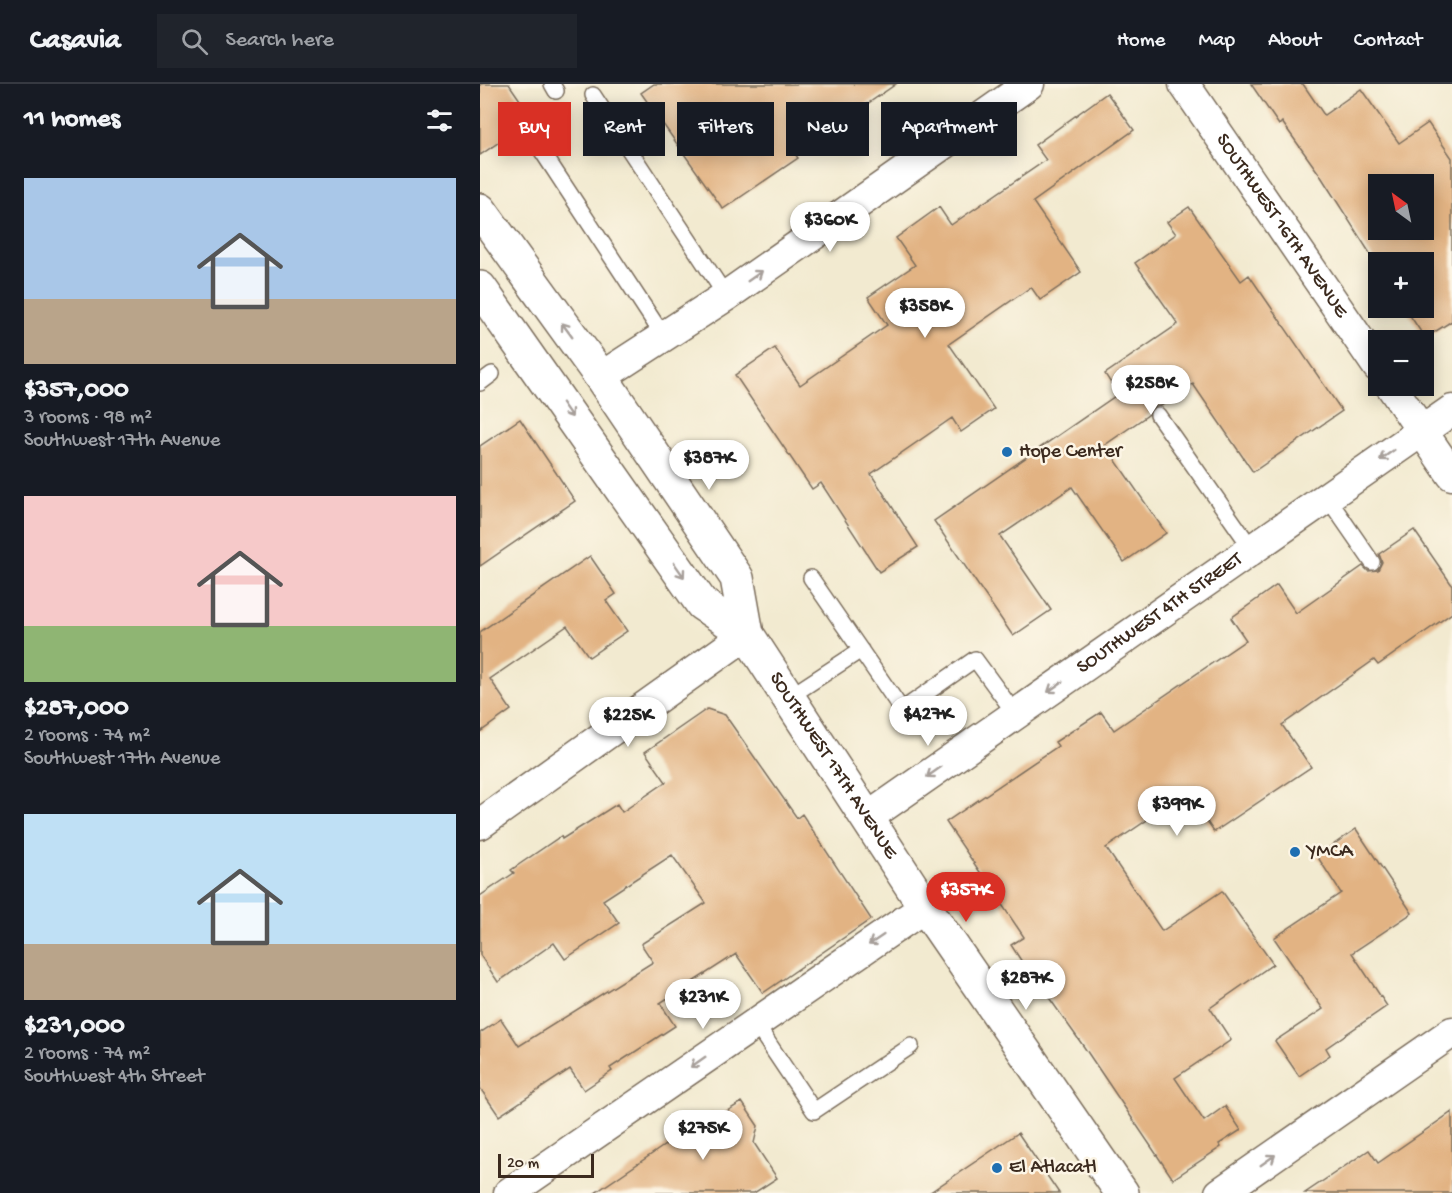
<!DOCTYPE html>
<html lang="en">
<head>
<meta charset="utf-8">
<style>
  body { margin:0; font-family:"Gochi Hand",sans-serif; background:#20242c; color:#f1f3f6; height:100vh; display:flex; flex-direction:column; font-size:22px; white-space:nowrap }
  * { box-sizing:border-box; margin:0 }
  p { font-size:20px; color:#9ea1a6 }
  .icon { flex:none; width:33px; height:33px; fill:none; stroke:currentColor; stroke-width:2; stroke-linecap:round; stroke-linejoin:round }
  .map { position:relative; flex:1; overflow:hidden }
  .drawer { display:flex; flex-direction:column; background:#171b24; width:480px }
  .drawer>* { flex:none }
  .hud { position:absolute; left:18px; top:18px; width:570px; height:54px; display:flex; gap:12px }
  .needle { width:39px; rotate:327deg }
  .tools { position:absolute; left:888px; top:90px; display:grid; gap:12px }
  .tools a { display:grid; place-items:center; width:66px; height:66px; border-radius:0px; background:#171b24; box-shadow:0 3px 15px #0003; font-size:30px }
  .scale { position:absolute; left:18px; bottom:15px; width:96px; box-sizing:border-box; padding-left:6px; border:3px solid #3b2a1e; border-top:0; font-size:16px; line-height:21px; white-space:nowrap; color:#3b2a1e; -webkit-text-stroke:4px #fcf5e5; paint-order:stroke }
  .price { position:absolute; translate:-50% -51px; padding:0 14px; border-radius:21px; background:#fff; color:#222; font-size:20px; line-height:39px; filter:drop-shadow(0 2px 3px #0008) }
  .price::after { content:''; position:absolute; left:50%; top:36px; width:18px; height:14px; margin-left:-9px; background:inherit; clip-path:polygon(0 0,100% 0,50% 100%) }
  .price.active { background:#d93025; color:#fff }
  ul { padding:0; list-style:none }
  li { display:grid; align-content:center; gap:12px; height:318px; padding:0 24px }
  li span { display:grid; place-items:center; height:186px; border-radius:0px; color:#555 }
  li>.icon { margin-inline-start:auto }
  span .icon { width:108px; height:108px; fill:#fffc; stroke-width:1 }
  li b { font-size:26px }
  h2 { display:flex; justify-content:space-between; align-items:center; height:72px; padding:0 24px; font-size:26px }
  .tag { padding:0 21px; border-radius:0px; background:#171b24; box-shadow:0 3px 15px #0003; font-size:21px; line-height:54px }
  .tag.active { background:#d93025; color:#fff }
  header { display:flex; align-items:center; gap:36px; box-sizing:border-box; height:84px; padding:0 30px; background:#171b24; border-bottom:2px solid #363941 }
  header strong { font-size:28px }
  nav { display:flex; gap:33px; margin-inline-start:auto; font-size:21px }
  .search { width:420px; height:54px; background:#20242c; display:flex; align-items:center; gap:15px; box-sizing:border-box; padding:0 21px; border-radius:0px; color:#9ea1a6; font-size:22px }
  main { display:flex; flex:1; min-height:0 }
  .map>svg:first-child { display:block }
  .building { fill:#e2b383; fill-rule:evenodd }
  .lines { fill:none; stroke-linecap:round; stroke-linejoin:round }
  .lane-casing { stroke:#7b6d5c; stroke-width:18 }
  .street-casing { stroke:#7b6d5c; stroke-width:33 }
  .secondary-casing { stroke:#7b6d5c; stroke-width:36 }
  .lane { stroke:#fff; stroke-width:15 }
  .street { stroke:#fff; stroke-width:30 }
  .secondary { stroke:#fff; stroke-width:33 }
  .oneway { stroke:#a79f9a }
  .poi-dot { fill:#1f6fb2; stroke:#fcf5e5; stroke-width:2 }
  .labels { text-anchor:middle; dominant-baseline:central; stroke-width:5; stroke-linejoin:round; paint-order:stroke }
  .street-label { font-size:20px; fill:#3b2a1e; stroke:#fcf5e5 }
  .poi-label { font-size:20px; fill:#3b2a1e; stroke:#fcf5e5; text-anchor:start }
</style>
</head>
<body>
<header>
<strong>Casavia</strong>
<div class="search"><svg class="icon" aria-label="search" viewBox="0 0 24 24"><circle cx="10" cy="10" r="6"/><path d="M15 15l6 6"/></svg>Search here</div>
<nav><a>Home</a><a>Map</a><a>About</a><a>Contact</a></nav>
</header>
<main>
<section class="drawer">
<h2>11 homes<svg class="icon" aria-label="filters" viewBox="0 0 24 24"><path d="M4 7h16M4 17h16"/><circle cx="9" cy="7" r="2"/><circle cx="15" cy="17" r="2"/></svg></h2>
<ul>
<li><span style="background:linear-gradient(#a9c7e8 65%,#b9a48a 0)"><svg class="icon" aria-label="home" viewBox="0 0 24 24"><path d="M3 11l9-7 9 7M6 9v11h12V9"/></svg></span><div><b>$357,000</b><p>3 rooms · 98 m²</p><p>Southwest 17th Avenue</p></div></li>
<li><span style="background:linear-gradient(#f6c9c9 70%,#8fb573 0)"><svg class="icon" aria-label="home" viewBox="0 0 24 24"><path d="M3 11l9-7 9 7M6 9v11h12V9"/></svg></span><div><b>$287,000</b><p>2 rooms · 74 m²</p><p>Southwest 17th Avenue</p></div></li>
<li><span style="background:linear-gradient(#bfe0f5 70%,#b9a48a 0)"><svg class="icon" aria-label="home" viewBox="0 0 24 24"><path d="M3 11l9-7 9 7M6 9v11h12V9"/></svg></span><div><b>$231,000</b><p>2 rooms · 74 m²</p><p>Southwest 4th Street</p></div></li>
</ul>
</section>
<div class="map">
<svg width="972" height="1109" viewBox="0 0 972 1109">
  <rect width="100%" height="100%" fill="#fcf5e5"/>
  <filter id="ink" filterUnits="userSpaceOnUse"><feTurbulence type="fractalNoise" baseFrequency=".0167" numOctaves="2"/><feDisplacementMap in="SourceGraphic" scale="12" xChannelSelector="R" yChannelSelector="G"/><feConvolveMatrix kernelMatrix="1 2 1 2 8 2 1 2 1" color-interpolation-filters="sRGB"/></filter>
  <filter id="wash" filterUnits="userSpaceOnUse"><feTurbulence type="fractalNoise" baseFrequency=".008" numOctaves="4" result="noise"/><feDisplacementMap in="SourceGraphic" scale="24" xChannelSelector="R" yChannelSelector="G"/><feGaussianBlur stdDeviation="1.35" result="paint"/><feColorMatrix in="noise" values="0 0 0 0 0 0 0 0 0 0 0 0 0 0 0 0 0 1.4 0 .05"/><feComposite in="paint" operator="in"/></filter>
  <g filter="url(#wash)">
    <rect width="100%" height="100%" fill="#f2ead0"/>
    <g id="blocks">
      <path class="building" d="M0 0H29L53 35 0 71Z
        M174 0H416L315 70 318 74 243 125 161 9Z
        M771 0H823L844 31 881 5 919 59 948 39 972 74V237L945 254 925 224H944V178H898V182L840 91 802 38 799 41ZM898 100H944V146H898Z
        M627 9 654 46 553 118 601 188 560 216 551 203 469 260 514 325 481 348 472 334 391 390 438 463 399 488 341 399 332 405 255 291 295 264 320 301 407 241 388 213 435 181 416 154 459 123 471 141 566 76 555 61Z
        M709 123 761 197 769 191 862 327 773 388 713 300 681 322 673 323 668 331 625 361 686 449 644 478 592 403 520 452 571 526 533 552 454 437 638 310 625 290 698 240 655 179 696 150 687 138Z
        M40 335 95 417 0 482V362Z
        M934 446 972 501V529L898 581 894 576 802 641 831 683 734 748 707 709 626 764 682 847 742 807 793 880 730 924 751 956 695 994 724 1037 745 1022 761 1046 739 1060 741 1063 693 1095 604 963 565 908 562 909 531 861 544 853 466 738 578 662 575 658 621 628 634 646 766 556 751 534 797 501 816 529 883 482 888 487 898 486 902 478 899 470Z
        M110 472 136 510 126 517 147 547 109 573 87 542 10 595 31 626 0 648V548Z
        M227 625 245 631 317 734 322 730 391 835 283 909 256 870 180 919 195 942 130 984 132 987 104 1006 90 985 19 1032 0 1004V949L21 935 39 962 173 878 161 860 226 819 192 771 123 816 139 839 85 875 74 859 18 898 0 871V812L34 789 31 786 81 752 82 755 137 720 142 728 186 698 165 668Z
        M876 745 932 829 872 869 907 922 846 964 850 971 819 992 795 957 843 925 794 854 861 809 837 772Z
        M262 1018 278 1042 274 1059 297 1094 274 1109H115L232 1029 239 1032Z
        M972 1028V1109H825L889 1066 898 1079Z
        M538 1049 579 1109H449Z"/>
    </g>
  </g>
  <g filter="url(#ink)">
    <use href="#blocks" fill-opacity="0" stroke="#7b6d5c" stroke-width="1.5"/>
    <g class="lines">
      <g class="lane-casing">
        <path id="lane" d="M72 0 76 7
          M113 11 246 212
          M52 52 184 253
          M0 299 12 290
          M678 331 772 465
          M847 413 892 478
          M331 494 422 626 495 575 536 631
          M309 613 381 566
          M275 939 334 1027 431 962"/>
      </g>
      <g class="street-casing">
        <g id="street">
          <path id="s1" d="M704 0 898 283"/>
          <path d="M121 293 246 212 549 0"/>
          <path d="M911 302 972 391"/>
          <path id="s2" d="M387 734 972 326"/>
          <path d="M0 740 267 550"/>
          <path d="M29 1109 445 823"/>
          <path d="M740 1109 972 948"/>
        </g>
      </g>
      <g class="secondary-casing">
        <g id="secondary">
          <path id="s3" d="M0 126 121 293 257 494 267 550 445 823 642 1109"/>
          <path d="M0 204 222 520 267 550"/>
        </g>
      </g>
      <use href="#lane" class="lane"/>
      <use href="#street" class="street"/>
      <use href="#secondary" class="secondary"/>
    </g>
    <defs><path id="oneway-shaft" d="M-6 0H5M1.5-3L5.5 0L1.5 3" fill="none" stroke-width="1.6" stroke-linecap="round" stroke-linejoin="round" transform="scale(1.5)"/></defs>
    <g class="oneway">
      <use href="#oneway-shaft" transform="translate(275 192) rotate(-35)"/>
      <use href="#oneway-shaft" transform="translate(87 246) rotate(-126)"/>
      <use href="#oneway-shaft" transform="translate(87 326) rotate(55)"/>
      <use href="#oneway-shaft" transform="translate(907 371) rotate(145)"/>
      <use href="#oneway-shaft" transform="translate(199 486) rotate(55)"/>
      <use href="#oneway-shaft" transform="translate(575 603) rotate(145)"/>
      <use href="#oneway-shaft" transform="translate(454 688) rotate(145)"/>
      <use href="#oneway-shaft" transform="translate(396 856) rotate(146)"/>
      <use href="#oneway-shaft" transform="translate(218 978) rotate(145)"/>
      <use href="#oneway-shaft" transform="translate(788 1076) rotate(-35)"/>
    </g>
  </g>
  <g class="poi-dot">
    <circle cx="527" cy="368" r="6"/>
    <circle cx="815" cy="768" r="6"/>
    <circle cx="517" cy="1084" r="6"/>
  </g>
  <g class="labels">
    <g class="street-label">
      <text stroke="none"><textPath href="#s1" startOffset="172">SOUTHWEST 16TH AVENUE</textPath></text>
      <text stroke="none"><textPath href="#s2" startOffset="357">SOUTHWEST 4TH STREET</textPath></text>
      <text stroke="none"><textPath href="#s3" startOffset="663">SOUTHWEST 17TH AVENUE</textPath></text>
    </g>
    <g class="poi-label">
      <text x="539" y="368">Hope Center</text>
      <text x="827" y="768">YMCA</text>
      <text x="529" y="1084">El Atlacatl</text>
    </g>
  </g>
</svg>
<div class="tools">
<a><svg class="needle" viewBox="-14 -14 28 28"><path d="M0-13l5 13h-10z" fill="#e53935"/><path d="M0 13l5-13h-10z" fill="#9ea1a6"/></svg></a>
<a>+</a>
<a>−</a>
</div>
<div class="scale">20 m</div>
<b class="price" style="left:350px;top:169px">$360K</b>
<b class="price" style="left:445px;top:255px">$358K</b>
<b class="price" style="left:671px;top:332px">$258K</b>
<b class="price" style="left:229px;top:407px">$387K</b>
<b class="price" style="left:448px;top:663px">$427K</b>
<b class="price" style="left:148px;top:664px">$225K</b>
<b class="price" style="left:697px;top:753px">$399K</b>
<b class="price active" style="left:486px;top:839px">$357K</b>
<b class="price" style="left:546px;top:927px">$287K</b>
<b class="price" style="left:223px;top:946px">$231K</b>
<b class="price" style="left:223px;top:1077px">$275K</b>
<div class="hud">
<a class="tag active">Buy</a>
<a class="tag">Rent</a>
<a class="tag">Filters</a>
<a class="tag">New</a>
<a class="tag">Apartment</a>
</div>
</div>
</main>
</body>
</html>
